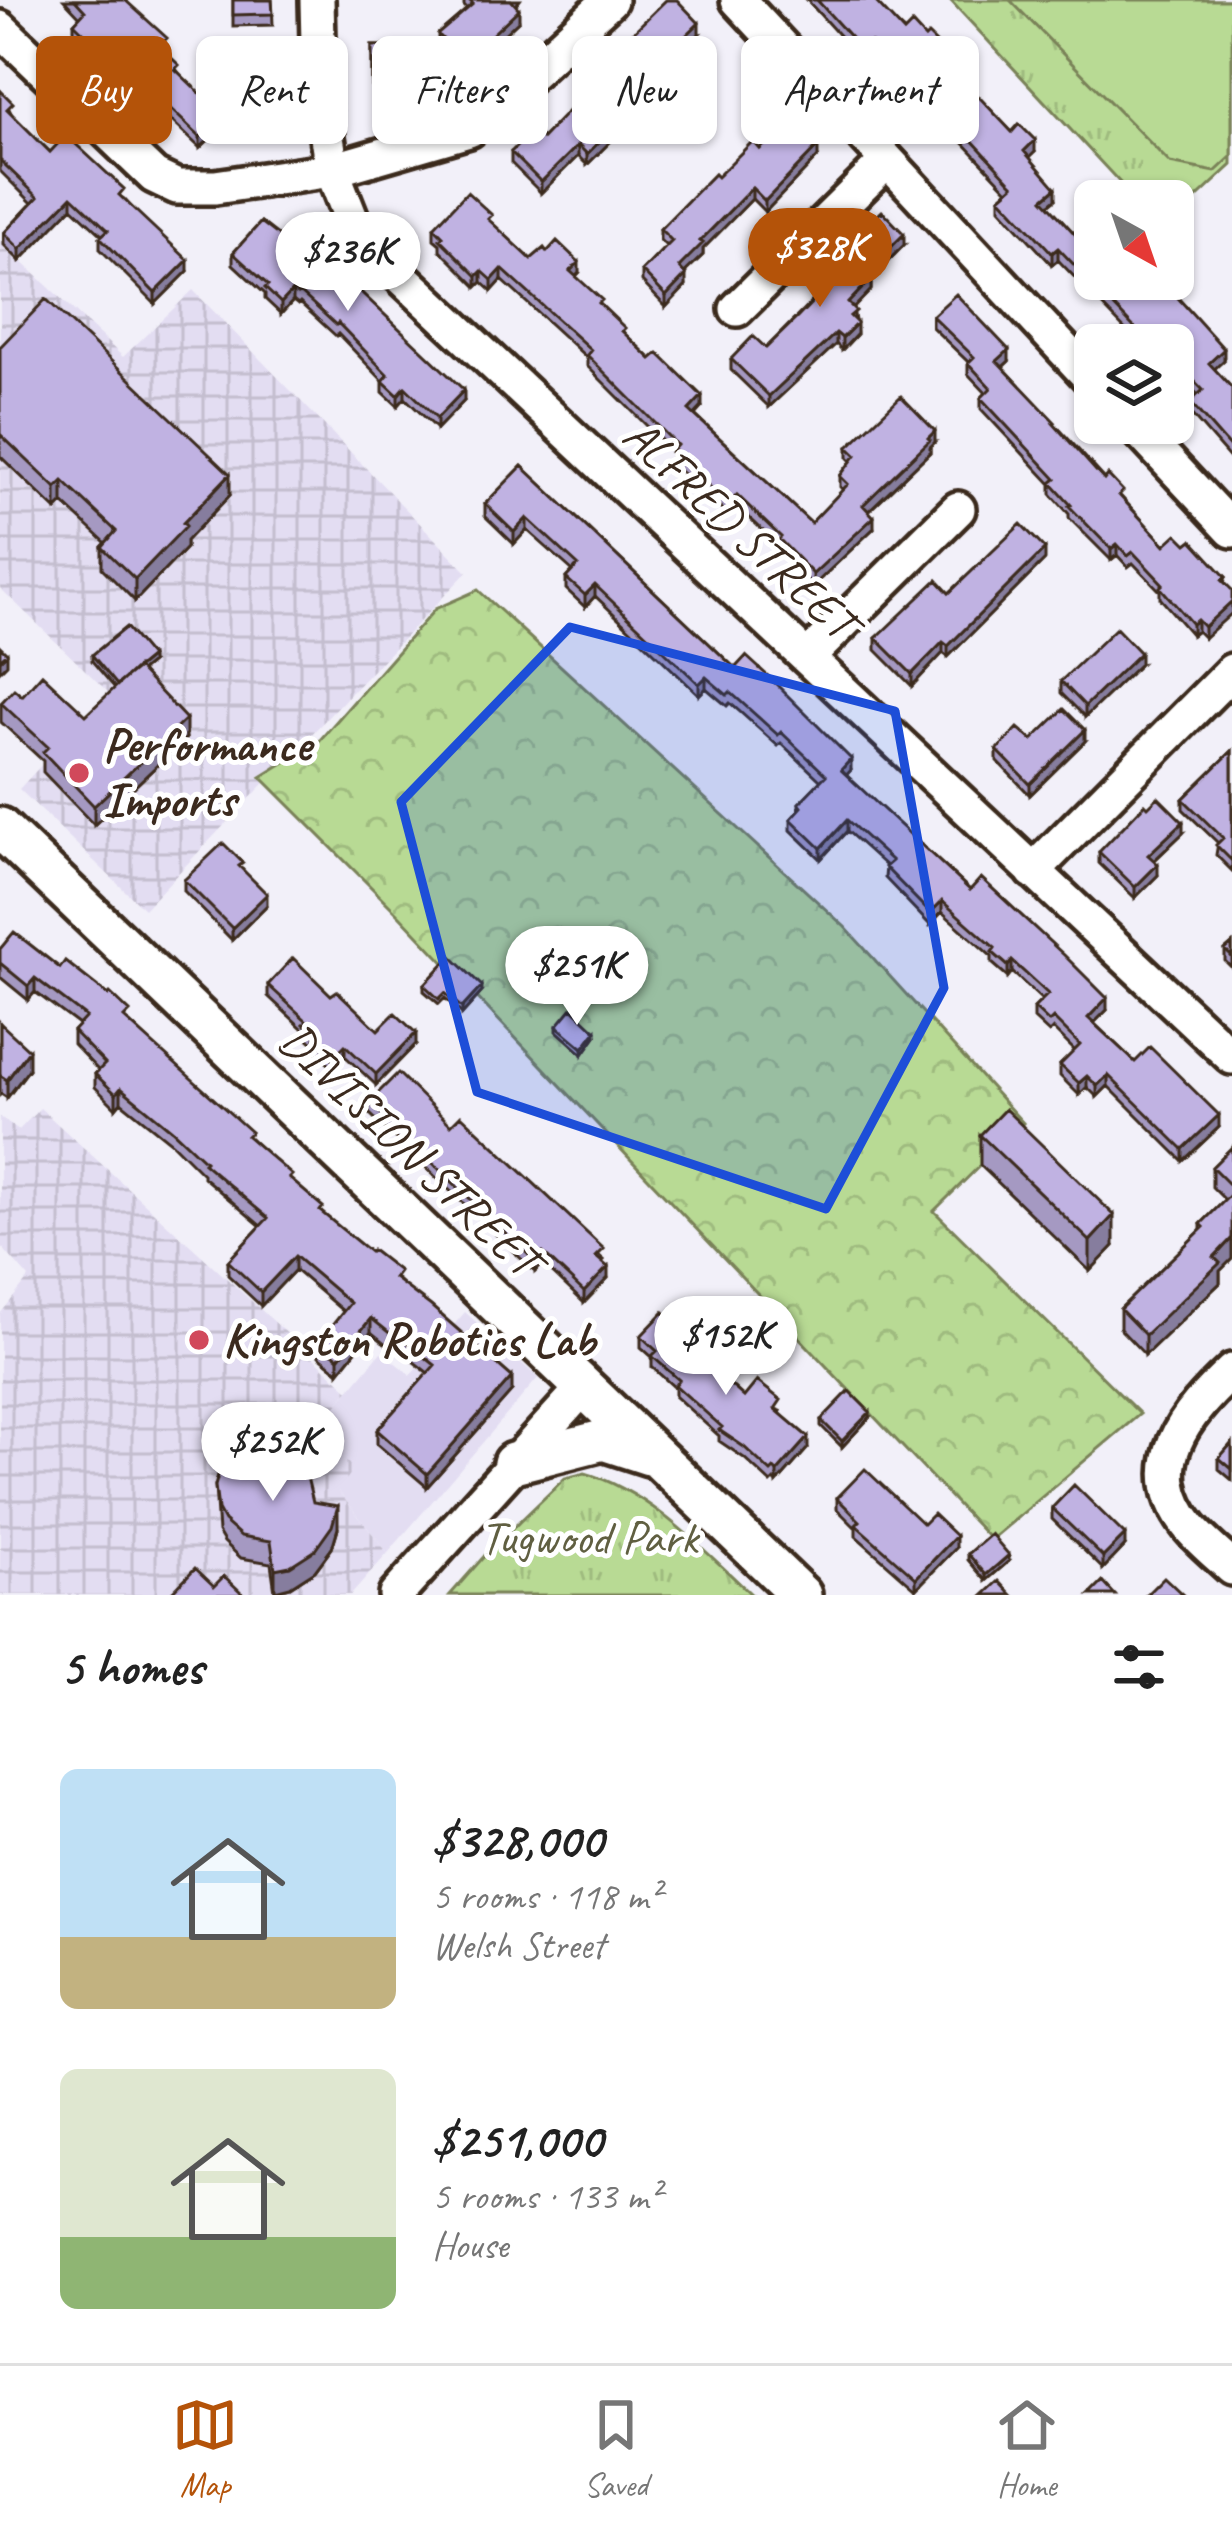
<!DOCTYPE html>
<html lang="en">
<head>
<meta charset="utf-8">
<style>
  body { margin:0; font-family:Caveat,sans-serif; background:#f6f6f6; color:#222; height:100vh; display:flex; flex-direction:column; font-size:45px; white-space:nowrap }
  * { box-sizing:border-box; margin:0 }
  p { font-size:39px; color:#767676 }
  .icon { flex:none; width:66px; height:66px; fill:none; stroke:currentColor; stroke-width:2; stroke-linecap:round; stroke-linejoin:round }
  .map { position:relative; height:1595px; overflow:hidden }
  .side { display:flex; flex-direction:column; background:#fff; flex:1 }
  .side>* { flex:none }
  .top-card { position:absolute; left:36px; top:36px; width:1161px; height:108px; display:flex; gap:24px }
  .needle { width:78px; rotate:140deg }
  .buttons { position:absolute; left:1074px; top:180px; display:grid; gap:24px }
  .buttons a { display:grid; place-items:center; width:120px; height:120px; border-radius:18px; background:#fff; box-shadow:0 3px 9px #0004; font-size:60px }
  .price { position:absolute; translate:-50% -102px; padding:0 27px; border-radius:42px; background:#fff; color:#222; font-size:39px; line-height:78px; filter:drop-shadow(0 3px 6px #0008) }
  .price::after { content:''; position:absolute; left:50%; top:72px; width:36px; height:27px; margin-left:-18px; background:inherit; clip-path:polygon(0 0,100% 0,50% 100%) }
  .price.active { background:#b45309; color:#fff }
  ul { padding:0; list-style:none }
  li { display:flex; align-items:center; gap:36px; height:300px; padding:0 60px }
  li span { display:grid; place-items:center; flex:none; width:336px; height:240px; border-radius:18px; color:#555 }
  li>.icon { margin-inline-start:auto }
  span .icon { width:144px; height:144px; fill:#fffc; stroke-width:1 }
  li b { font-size:51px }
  h2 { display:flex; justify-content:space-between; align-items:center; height:144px; padding:0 60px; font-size:51px }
  .pill { padding:0 42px; border-radius:18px; background:#fff; box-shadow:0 3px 9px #0004; font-size:42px; line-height:108px }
  .pill.active { background:#b45309; color:#fff }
  .tab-bar { display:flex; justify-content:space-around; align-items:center; height:168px; border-top:3px solid #e0e0e0; background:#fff; font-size:33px; color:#767676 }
  .tab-bar a { display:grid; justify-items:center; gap:6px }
  .tab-bar .active { color:#b45309 }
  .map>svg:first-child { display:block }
  .built { fill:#e3ddf2 }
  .industrial { fill:url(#industrial-grid) }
  .grass { fill:url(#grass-tufts); stroke:#7a8259; stroke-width:3 }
  .forest { fill:url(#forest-crowns); stroke:#7a8259; stroke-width:3 }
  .garden { fill:#b8da94; stroke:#7a8259; stroke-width:3 }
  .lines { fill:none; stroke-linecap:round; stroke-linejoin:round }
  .minor-casing { stroke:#3b2a1e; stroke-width:42 }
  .major-casing { stroke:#3b2a1e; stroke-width:48 }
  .minor { stroke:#fff; stroke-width:33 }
  .major { stroke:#fff; stroke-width:39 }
  .wall { fill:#a599c2; stroke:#3b2a1e; stroke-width:3 }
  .shaded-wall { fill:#867d9e; stroke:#3b2a1e; stroke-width:3 }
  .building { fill:#c0b2e2; stroke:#3b2a1e; stroke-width:3 }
  .marked { fill:#1d4ed8; fill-opacity:0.2; stroke:#1d4ed8; stroke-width:9; stroke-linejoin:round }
  .poi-dot { fill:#d1495b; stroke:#fff; stroke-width:4.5 }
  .labels { text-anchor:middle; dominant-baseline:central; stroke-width:10; stroke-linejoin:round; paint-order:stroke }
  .street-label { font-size:48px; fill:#3b2a1e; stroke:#fff }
  .poi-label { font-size:48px; font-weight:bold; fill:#3b2a1e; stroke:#fff; text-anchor:start }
  .park-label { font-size:48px; fill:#605f41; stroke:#fff }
</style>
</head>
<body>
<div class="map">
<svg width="1232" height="1595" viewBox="0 0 1232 1595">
  <defs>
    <pattern id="industrial-grid" width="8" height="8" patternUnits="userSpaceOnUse" patternTransform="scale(3)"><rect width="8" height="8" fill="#e3ddf2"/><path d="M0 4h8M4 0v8" fill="none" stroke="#c4becf"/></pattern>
    <pattern id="grass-tufts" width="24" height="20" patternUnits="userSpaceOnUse" patternTransform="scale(3)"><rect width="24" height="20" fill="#b8da94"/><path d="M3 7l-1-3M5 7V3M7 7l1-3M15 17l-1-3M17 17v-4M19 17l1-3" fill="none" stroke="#9fbb7f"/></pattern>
    <pattern id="forest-crowns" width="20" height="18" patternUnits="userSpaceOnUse" patternTransform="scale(3)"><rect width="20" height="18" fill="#b8da94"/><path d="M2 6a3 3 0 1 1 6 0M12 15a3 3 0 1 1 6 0" fill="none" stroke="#9fbb7f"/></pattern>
  </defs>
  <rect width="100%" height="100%" fill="#f2f0f9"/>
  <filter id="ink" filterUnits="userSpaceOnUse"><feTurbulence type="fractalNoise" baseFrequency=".00833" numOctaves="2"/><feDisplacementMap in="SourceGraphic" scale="24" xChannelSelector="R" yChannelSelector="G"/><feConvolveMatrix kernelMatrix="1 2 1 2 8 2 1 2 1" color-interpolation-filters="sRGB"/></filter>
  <g filter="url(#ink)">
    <path class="built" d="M465 1312 538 1378 388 1553 338 1491 314 1432 381 1352 411 1375Z"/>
    <path class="industrial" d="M0 241 123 357 193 290 467 572 144 909 19 789 109 693 0 588Z
      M40 1108 349 1390 315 1432 354 1469 338 1491 388 1553 351 1595H0V1314L29 1278 0 1245V1117L19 1130Z"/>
    <path class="grass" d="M950 0H1232V165L1173 220V201H1137Z
      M585 1473C649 1491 704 1550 752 1595H450L487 1553 565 1478Z"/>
    <path class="forest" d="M478 590 845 927 1023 1123 934 1211 1140 1414 991 1540 400 916 261 777 319 741 435 609Z"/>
    <path class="garden" d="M1010 0H1232V156L1215 172 1170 163Z"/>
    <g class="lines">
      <g class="minor-casing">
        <path id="minor" d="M317 0 319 85 332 170 358 236 1232 1057
          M738 0 1095 383
          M0 28 154 176 177 187H215L332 170 469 130 610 0
          M737 309 887 161
          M1132 423 1232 530
          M809 656 958 509
          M1033 871 1232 671
          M1232 1371C1186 1414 1140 1466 1190 1528 1202 1542 1218 1555 1232 1568
          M396 1595 584 1387"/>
      </g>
      <g class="major-casing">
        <path id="major" d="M0 828 801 1595
          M513 1463 603 1440 649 1455"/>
      </g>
      <use href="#minor" class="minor"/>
      <use href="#major" class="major"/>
    </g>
    <path class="wall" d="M64 0H125L167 49 164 52 179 73 223 126 200 148 133 84 129 89 74 34V23L80 17Z
      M233 0H272L273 25 233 26Z
      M464 0H520L516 5 519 20 464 72 438 46V34L467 9 464 6Z
      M807 0H868L969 87 1012 132 1035 152 1029 157 1056 199 1048 205 1084 244 1224 360 1214 369 1232 388V461L1190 413V402L1198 395 1173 370V345H1140L1058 260 1052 265 1000 208V197L1008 190 939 117 933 122 871 54 863 62Z
      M699 34 637 95 641 111 587 165 578 156 541 193 511 163V152L542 138 620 64 616 60V49Z
      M372 46H402L403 92H372Z
      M0 90 12 115 50 152 124 199 188 271 155 304 100 249V237L102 235 72 207 20 261 4 245V233L32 203 0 171Z
      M760 149 818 157 765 212 752 199 703 249V255L684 273 686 286 666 307 642 282V271L666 246 660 240V229L717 177Z
      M261 222 464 401 437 429 405 398 398 406 383 392V381L338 334 336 336 300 303 298 305 293 301 281 314 265 299V294L233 264V253Z
      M492 223 531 259 579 273 576 276 625 334 702 407 695 415 811 523 843 490 840 487V476L851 461 848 458V447L935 442 930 447V452L869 511 874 528 813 586 779 550V546L737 506 729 515 671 463 672 451 587 366V358L502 280 492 291 482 282 477 287 440 250V244L434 239V227Z
      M904 245 871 279V290L853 308 857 334 842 350 836 344 769 407 731 370V359L766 348 833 280 827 275V263Z
      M932 316 1009 361 1003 367 1165 545 1187 544 1226 577 1204 638 1197 631 1192 635 1160 598V591L1133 563 1128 567 1117 555 1111 560 1069 518V514L1051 494V484L981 409V398L986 393 968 374V362L932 327Z
      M0 347 230 495 186 541V548L135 601 102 568V547L106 543 63 503 56 510 0 456Z
      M522 466 735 668 851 770 846 775 970 890 1107 1010 1094 1023 1135 1062 1219 1127 1183 1161 1108 1086 1097 1097 1087 1087 1079 1095 1060 1076V1065L1075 1051 1053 1029 1049 1033 1034 1019V1008L1042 1000 1012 972 1008 977 992 963V957L942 912 930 925 885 878 886 866 847 831 821 859 791 830V819L799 810V803L821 781 781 743 778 746 730 703 727 706 706 688 699 695 595 596 585 607 566 589V578L573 571 527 530 514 544 485 516V504Z
      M1045 560 948 657 943 653 912 686 876 650V638L949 593Z
      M92 655 151 663 141 671 186 738 94 825 43 772V761L1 722V703L22 696 86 715 115 688 92 661Z
      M1140 664 1085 717 1061 693V681Z
      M1085 741 1030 795 997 761V750Z
      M1232 751V871L1216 855 1218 843 1183 809V799Z
      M1183 833 1154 861 1158 875 1135 898 1099 863V852Z
      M243 870 267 905 232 940 184 891V880Z
      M1232 944V968L1225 961V950Z
      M0 949 130 1023 251 1139 323 1214 399 1281 512 1391 427 1487 377 1444V1430L428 1373 394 1346 392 1349 371 1332 339 1372 319 1356V1342L344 1312 295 1270 261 1306 228 1275V1261L261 1226 203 1177V1174L172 1143 121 1102 116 1108 95 1087V1074L98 1070 73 1044V1031L79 1025 35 992 28 1000 0 977Z
      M268 985 378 1030 416 1044 376 1085 345 1056 333 1068 315 1051V1045L304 1035V1030L268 996Z
      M424 985 482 992 462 1014 445 998 439 1004 424 991Z
      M0 1023 29 1069 7 1098 1 1094 0 1095Z
      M557 1026 596 1036 583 1054 557 1031Z
      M369 1102 451 1125 604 1260 602 1262 608 1278 584 1303 543 1264 535 1272 369 1113Z
      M980 1135 1114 1246 1090 1271 980 1165Z
      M1232 1147V1259L1220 1271V1283L1145 1355 1120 1329V1309L1201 1230V1224L1225 1200 1212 1187V1167Z
      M641 1336 696 1354 744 1397 781 1411 780 1413 808 1448 777 1483 774 1480 771 1483 744 1458 719 1441V1436L675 1396V1388L652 1367V1357L641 1347Z
      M870 1417 842 1447 821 1426V1420Z
      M1232 1443V1480L1219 1469V1458Z
      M215 1486 313 1502 338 1528 332 1548 315 1571 290 1587 275 1591 271 1563 241 1558 224 1542 218 1532Z
      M837 1498 923 1524 956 1548 916 1589 856 1536V1528L837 1509Z
      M1052 1508 1125 1546 1103 1569 1052 1519Z
      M968 1554 1009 1561 986 1581 968 1560Z"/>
    <path class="shaded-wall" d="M519 9V20L464 72V61Z
      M699 23V34L631 101V89Z
      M871 42V54L863 62V51Z
      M641 99V111L587 165V154Z
      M939 105V117L933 122V111Z
      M223 115V126L200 148V137Z
      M1035 140V152L1024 163V151Z
      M578 145V156L541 193V182Z
      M818 146V157L765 212V201Z
      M752 188V199L703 249V255L679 278V267L700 241Z
      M1056 188V199L1043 210V199Z
      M72 196V207L20 261V249Z
      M904 234V245L865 284V273Z
      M1058 248V260L1052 265V253Z
      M188 260V271L155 304V293Z
      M579 262V273L570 282V271Z
      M502 269V280L492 291V280Z
      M482 271V282L477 287V276Z
      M686 275V286L666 307V296Z
      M871 279V290L848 314V303Z
      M293 290V301L281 314V303Z
      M857 323V334L842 350V338Z
      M836 333V344L769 407V396Z
      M1224 349V360L1209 374V363Z
      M1009 350V361L997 372V361Z
      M405 387V398L398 406V395Z
      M464 390V401L437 429V418Z
      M702 396V407L689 421V410Z
      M935 431V442L930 447V452L863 516V505Z
      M230 474V495L186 541V548L135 601V579L183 523Z
      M63 481V503L56 510V488Z
      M737 495V506L729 515V504Z
      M874 517V528L813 586V574Z
      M527 518V530L514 544V532Z
      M1117 544V555L1111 560V549Z
      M1045 549V560L948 657V646Z
      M595 585V596L585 607V595Z
      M1232 601V613L1204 638V627Z
      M1197 620V631L1192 635V624Z
      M943 642V653L912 686V674Z
      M7 653V664L0 671V660Z
      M1140 653V664L1085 717V706Z
      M151 657V663L117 691V685Z
      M706 677V688L699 695V684Z
      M186 719V738L94 825V806Z
      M1085 730V741L1030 795V784Z
      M851 759V770L841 781V770Z
      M847 820V831L821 859V848Z
      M1183 822V833L1148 866V855Z
      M1158 864V875L1135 898V887Z
      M267 894V905L232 940V928Z
      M942 901V912L930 925V913Z
      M1012 961V972L1008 977V966Z
      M35 978V992L28 1000V986Z
      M482 986V992L462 1014V1008Z
      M1107 998V1010L1088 1029V1018Z
      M596 1031V1036L583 1054V1048Z
      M416 1033V1044L376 1085V1074Z
      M345 1045V1056L333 1068V1057Z
      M29 1050V1069L7 1098V1080Z
      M1108 1075V1086L1097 1097V1086Z
      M1087 1076V1087L1079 1095V1083Z
      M121 1088V1102L116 1108V1094Z
      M1219 1115V1127L1183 1161V1149Z
      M1114 1215V1246L1090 1271V1241Z
      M1232 1238V1259L1220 1271V1283L1145 1355V1335Z
      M543 1253V1264L535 1272V1261Z
      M295 1256V1270L261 1306V1292Z
      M608 1267V1278L584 1303V1292Z
      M371 1318V1332L339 1372V1358Z
      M512 1377V1391L427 1487V1474Z
      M870 1412V1417L842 1447V1441Z
      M808 1437V1448L777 1483V1472Z
      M338 1506V1528L332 1548 315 1571 290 1587 275 1591V1569Z
      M1125 1535V1546L1103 1569V1557Z
      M956 1536V1548L916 1589V1578Z
      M1009 1555V1561L986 1581V1575Z"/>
    <path class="building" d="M75 0H125L167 38 159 46 179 65 175 69 223 115 200 137 133 73 129 77 74 23 85 11Z
      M233 0H272L273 14 233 15Z
      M469 0H511L519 9 464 61 438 34 473 4Z
      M666 0H677L699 23 631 89 641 99 587 154 578 145 541 182 511 152 534 129 542 138 571 108 625 59 616 49Z
      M817 0H874L904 32 912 24 925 38 928 35 970 76 964 81 1012 132 1019 124 1035 140 1024 151 1056 188 1043 199 1084 244 1095 235V279H1161L1224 349 1209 363 1232 388V450L1190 402 1203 390 1173 359V345H1160L1152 337 1147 341 1058 248 1052 253 1000 197 1014 185 1010 181 939 105 933 111 871 42 863 51Z
      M372 46H402L403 81H372Z
      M0 90 13 103 7 109 50 152 66 135 124 189 119 195 188 260 155 293 100 237 108 230 72 196 20 249 4 233 38 197 0 160Z
      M792 120 818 146 765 201 752 188 700 241 703 243 679 267 686 275 666 296 642 271 672 241 660 229 714 174 717 177 753 141 760 149Z
      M467 192 492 215 488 219 531 259 544 248 547 252 557 241 579 262 570 271 602 300 599 303 625 328 622 331 651 359 658 353 702 396 689 410 811 523 848 484 840 476 856 455 848 447 901 396 935 431 928 438 930 440 863 505 874 517 813 574 779 539 781 537 737 495 729 504 671 452 677 445 587 355 591 350 502 269 492 280 482 271 477 276 440 239 443 236 434 227Z
      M882 211 904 234 865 273 871 279 848 303 856 311 850 316 857 323 842 338 836 333 769 396 731 359 753 336 766 348 798 317 838 275 827 263Z
      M261 222 296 249 305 239 464 390 437 418 405 387 398 395 383 381 388 375 338 323 336 325 300 292 298 294 293 290 281 303 265 288 268 285 233 253Z
      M956 294 1009 350 997 361 1055 422 1053 423 1104 480 1108 475 1123 491 1119 495 1165 545 1177 534 1187 544 1192 540 1226 577 1222 580 1232 590V601L1204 627 1197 620 1192 624 1160 587 1163 584 1133 552 1128 556 1117 544 1111 549 1069 506 1071 505 1051 483 1056 479 981 398 991 388 968 363 974 357 932 316Z
      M46 299 230 474 183 523 186 526 135 579 102 547 116 531 63 481 56 488 0 434V347Z
      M522 466 735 668 746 656 769 677 851 759 841 770 970 890 981 878 1064 955 1107 998 1088 1018 1135 1062 1150 1047 1219 1115 1183 1149 1108 1075 1097 1086 1087 1076 1079 1083 1060 1065 1080 1045 1053 1018 1049 1022 1034 1008 1048 994 1012 961 1008 966 992 952 995 948 942 901 930 913 885 867 892 861 847 820 821 848 791 819 802 807 799 803 826 775 781 732 778 735 730 692 727 695 706 677 699 684 595 585 585 595 566 578 578 565 527 518 514 532 485 504Z
      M1021 524 1045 549 948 646 943 642 912 674 876 638 937 580 949 593Z
      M126 627 151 657 117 685 92 655Z
      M1116 628 1140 653 1085 706 1061 681Z
      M0 646 7 653 0 660Z
      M137 667 186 719 94 806 43 752 48 747 1 703 14 689 22 696 42 674 86 715Z
      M1064 709 1085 730 1030 784 997 750 1018 728 1032 740Z
      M1232 751V861L1216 845 1223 838 1183 799Z
      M1158 797 1183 822 1148 855 1158 864 1135 887 1099 852 1145 804 1148 807Z
      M223 843 243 863 239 866 267 894 232 928 184 880Z
      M14 932 60 968 65 961 108 995 110 993 130 1012 124 1018 251 1132 247 1136 292 1175 289 1178 323 1207 320 1211 370 1252 372 1250 399 1271 394 1278 431 1306 512 1377 427 1474 377 1430 435 1365 394 1332 392 1335 371 1318 339 1358 319 1342 350 1303 295 1256 261 1292 228 1261 268 1218 203 1163 205 1161 172 1130 121 1088 116 1094 95 1074 105 1064 73 1031 86 1017 35 978 28 986 0 963V949Z
      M1232 944V957L1225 950Z
      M451 956 482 986 462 1008 445 993 439 999 424 985Z
      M293 958 331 995 337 991 378 1030 395 1013 416 1033 376 1074 345 1045 333 1057 315 1040 316 1035 304 1024 307 1021 268 985Z
      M572 1008 596 1031 583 1048 557 1026Z
      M0 1023 29 1050 7 1080 1 1076 0 1077Z
      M398 1073 451 1125 461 1115 604 1249 596 1257 608 1267 584 1292 543 1253 535 1261 369 1102Z
      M1005 1109 1114 1215 1090 1241 980 1135Z
      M1232 1147V1187L1212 1167Z
      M1232 1193V1238L1214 1257 1220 1263 1145 1335 1120 1309 1204 1227 1201 1224Z
      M664 1312 696 1343 690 1349 744 1397 757 1381 781 1400 775 1409 808 1437 777 1472 774 1469 771 1472 744 1447 719 1430 722 1427 675 1385 679 1380 652 1356 657 1351 641 1336Z
      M849 1391 870 1412 842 1441 821 1420Z
      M1232 1443V1469L1219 1458Z
      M255 1447H272L284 1451 302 1467 307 1477 313 1502 338 1506 332 1526 315 1550 290 1566 275 1569 271 1541 241 1536 224 1521 218 1510 215 1486 218 1475 233 1457Z
      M865 1469 923 1524 933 1514 956 1536 916 1578 856 1525 860 1521 837 1498Z
      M1074 1485 1125 1535 1103 1557 1052 1508Z
      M991 1534 1009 1555 986 1575 968 1554Z
      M195 1568 214 1586 224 1576 244 1595H169Z
      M1164 1577 1183 1595H1146Z
      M999 1581 1012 1595H984Z
      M1103 1582 1115 1595H1090Z"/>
  </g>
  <path class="marked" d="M570 627 895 711 944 988 826 1209 477 1092 401 802Z"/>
  <g class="poi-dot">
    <circle cx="79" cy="773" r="12"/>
    <circle cx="199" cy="1340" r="12"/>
  </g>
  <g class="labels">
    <g class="street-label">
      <text transform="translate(740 528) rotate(43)">ALFRED STREET</text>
      <text transform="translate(410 1149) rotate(44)">DIVISION STREET</text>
    </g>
    <g class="poi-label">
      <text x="103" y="745">Performance<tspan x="103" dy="55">Imports</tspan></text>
      <text x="223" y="1340">Kingston Robotics Lab</text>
    </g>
    <g class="park-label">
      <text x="589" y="1537">Tugwood Park</text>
    </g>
  </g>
</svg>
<div class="buttons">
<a><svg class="needle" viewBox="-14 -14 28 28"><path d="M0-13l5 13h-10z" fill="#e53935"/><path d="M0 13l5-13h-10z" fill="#767676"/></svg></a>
<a><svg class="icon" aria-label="layers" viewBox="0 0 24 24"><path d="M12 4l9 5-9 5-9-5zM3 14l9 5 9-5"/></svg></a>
</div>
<b class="price active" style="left:820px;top:310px">$328K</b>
<b class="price" style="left:348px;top:314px">$236K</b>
<b class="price" style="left:577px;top:1028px">$251K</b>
<b class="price" style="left:726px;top:1398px">$152K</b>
<b class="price" style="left:273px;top:1504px">$252K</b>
<div class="top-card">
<a class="pill active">Buy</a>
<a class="pill">Rent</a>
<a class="pill">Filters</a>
<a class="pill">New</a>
<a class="pill">Apartment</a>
</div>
</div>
<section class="side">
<h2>5 homes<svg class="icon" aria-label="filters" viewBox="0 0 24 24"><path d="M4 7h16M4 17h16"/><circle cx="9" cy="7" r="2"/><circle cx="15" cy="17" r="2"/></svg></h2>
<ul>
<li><span style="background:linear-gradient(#bfe0f5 70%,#c2b280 0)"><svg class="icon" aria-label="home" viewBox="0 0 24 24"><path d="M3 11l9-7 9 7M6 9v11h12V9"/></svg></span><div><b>$328,000</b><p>5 rooms · 118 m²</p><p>Welsh Street</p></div></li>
<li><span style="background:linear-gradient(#dfe7d0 70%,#8fb573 0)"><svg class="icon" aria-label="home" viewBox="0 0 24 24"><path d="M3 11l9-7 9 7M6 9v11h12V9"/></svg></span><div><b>$251,000</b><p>5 rooms · 133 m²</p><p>House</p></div></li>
</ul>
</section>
<nav class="tab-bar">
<a class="active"><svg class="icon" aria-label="map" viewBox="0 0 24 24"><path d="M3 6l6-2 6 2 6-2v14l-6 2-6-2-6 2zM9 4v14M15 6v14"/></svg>Map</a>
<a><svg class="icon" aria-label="saved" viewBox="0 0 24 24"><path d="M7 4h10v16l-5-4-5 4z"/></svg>Saved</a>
<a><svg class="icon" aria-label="home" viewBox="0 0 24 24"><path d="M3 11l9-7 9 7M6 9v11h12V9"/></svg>Home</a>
</nav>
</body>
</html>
